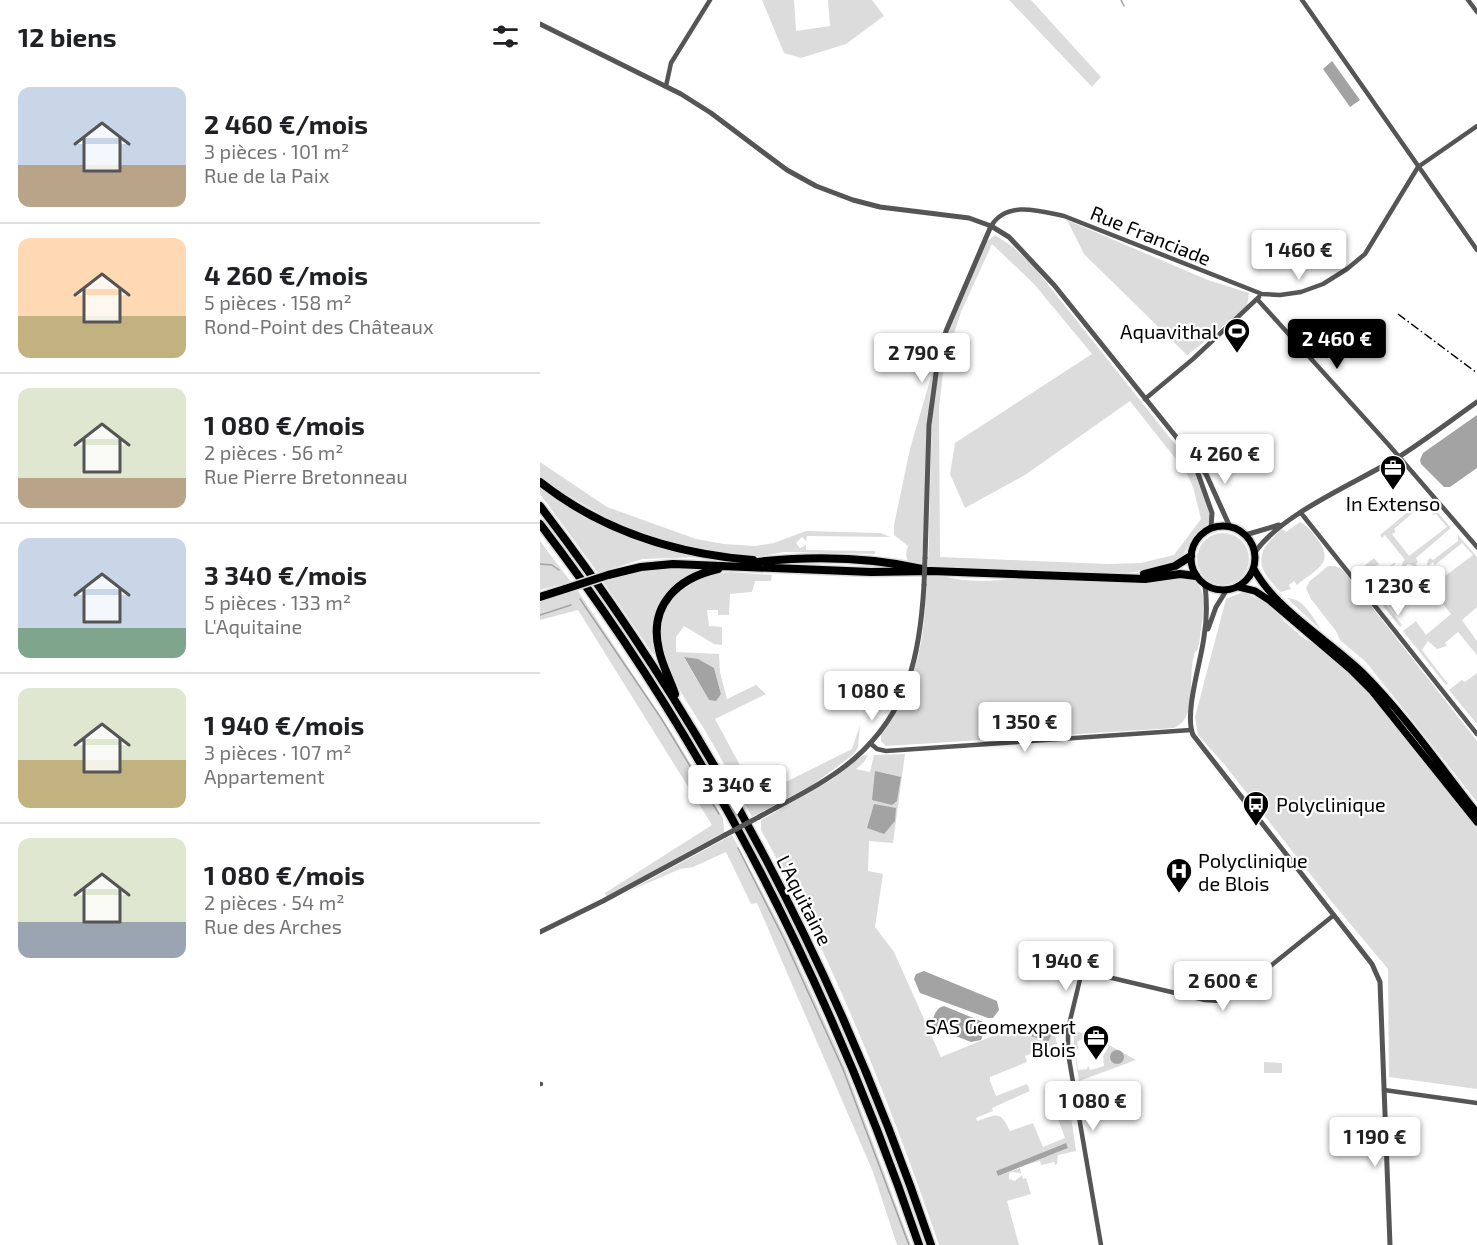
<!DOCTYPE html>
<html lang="fr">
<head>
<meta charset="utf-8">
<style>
  body { margin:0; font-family:"Exo 2",sans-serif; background:#f2f2f2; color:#202124; height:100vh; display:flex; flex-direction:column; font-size:22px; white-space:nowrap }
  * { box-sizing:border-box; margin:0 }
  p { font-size:20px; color:#757577 }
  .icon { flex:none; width:33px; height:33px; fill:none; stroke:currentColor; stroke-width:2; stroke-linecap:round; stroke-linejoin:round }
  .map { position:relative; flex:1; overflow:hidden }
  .drawer { display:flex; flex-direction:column; background:#fff; width:540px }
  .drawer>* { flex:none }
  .price { position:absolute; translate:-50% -51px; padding:0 14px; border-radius:6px; background:#fff; color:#222; font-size:20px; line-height:39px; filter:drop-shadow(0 2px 3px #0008) }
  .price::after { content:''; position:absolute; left:50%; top:36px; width:18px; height:14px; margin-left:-9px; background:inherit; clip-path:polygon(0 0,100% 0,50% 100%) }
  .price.active { background:#000; color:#fff }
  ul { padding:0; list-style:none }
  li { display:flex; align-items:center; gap:18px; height:150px; padding:0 18px }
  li+li { border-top:2px solid #e0e0e0 }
  li span { display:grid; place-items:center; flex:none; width:168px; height:120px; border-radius:12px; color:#555 }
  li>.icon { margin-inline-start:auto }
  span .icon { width:72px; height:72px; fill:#fffc; stroke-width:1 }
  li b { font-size:26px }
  h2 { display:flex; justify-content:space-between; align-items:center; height:72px; padding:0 18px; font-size:26px }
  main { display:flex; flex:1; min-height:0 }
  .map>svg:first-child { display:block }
  .green { fill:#dcdcdc; fill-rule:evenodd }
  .water { fill:#a3a3a3 }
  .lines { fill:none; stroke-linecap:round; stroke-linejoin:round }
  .stream { stroke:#a3a3a3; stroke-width:1.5 }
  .primary-casing { stroke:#dbdbdb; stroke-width:10 }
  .motorway-casing { stroke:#dbdbdb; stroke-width:11 }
  .minor { stroke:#555; stroke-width:4.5 }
  .tertiary { stroke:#555; stroke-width:5 }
  .primary { stroke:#000; stroke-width:7 }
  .motorway { stroke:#000; stroke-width:8 }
  .rail { stroke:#000; stroke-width:1.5; stroke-dasharray:9 3 1.5 3; stroke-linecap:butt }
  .motorway-bridge-casing { stroke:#dbdbdb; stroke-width:11; stroke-linecap:butt }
  .tertiary-bridge { stroke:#555; stroke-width:5 }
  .motorway-bridge { stroke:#000; stroke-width:8 }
  .labels { text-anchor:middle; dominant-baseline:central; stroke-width:4.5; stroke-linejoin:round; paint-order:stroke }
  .street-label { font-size:20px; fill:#000; stroke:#fff }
  .poi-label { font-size:20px; fill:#000; stroke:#fff; text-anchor:end }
</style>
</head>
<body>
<main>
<section class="drawer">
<h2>12 biens<svg class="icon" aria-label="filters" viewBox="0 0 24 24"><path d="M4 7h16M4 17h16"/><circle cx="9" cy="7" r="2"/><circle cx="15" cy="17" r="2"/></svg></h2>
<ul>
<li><span style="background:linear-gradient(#c9d6e8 65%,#b9a48a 0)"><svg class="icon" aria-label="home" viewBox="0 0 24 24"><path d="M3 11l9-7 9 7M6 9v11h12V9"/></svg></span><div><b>2 460 €/mois</b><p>3 pièces · 101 m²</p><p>Rue de la Paix</p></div></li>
<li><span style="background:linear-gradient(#ffd9b3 65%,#c2b280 0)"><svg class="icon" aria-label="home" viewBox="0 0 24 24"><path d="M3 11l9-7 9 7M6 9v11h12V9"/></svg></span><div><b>4 260 €/mois</b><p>5 pièces · 158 m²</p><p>Rond-Point des Châteaux</p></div></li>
<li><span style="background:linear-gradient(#dfe7d0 75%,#b9a48a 0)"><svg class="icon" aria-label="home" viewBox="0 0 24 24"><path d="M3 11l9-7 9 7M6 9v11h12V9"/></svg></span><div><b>1 080 €/mois</b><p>2 pièces · 56 m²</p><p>Rue Pierre Bretonneau</p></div></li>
<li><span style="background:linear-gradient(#c9d6e8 75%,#7fa58c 0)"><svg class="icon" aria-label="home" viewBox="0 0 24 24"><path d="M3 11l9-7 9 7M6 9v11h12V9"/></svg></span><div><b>3 340 €/mois</b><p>5 pièces · 133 m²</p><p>L'Aquitaine</p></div></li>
<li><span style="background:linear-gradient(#dfe7d0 60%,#c2b280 0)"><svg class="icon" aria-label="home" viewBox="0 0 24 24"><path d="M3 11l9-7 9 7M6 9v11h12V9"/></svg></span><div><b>1 940 €/mois</b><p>3 pièces · 107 m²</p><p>Appartement</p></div></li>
<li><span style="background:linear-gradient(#dfe7d0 70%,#9aa5b1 0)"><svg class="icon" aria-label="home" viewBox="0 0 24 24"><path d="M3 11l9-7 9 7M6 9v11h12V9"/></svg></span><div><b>1 080 €/mois</b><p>2 pièces · 54 m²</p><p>Rue des Arches</p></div></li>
</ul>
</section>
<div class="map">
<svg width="937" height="1245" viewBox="0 0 937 1245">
  <rect width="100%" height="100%" fill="#fff"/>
  <path class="green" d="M222 0H254L256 31 290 26 288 0H332L344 16 306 44 261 58 244 53Z
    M469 0H491L561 77 552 87Z
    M527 220 668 280 709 293 707 306 667 340 647 355 544 254Z
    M455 235 473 247 494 267 646 458 655 473 671 518C667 527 661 528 655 534 649 540 648 549 643 555 631 569 603 571 586 573L402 568 388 566 392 417 398 373 401 367 400 361 410 325 446 242ZM452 244 494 284 552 354 415 443 410 474 425 508 485 475 590 401 646 472 653 487 661 519 634 555 601 563 568 564 400 557 399 407 404 365 421 312Z
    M395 363 389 402 382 565 368 562 366 554 368 546 354 535V525L370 449Z
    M0 462 67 507 156 539 184 544 215 546 234 543 266 531 341 533 350 537 267 536 266 541 262 537 256 543 260 548 266 545V550L335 551V554L244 552 223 556 205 557 142 547 78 524 15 488 0 476Z
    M0 485 23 501 136 551 162 557 103 559 58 573 0 494Z
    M885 498 891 504 888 507 884 503 854 529 856 532 852 534 869 556 907 527 896 514 892 515 893 513 891 510 894 508 911 528 876 558 878 562 876 564 890 583 903 574 905 576 933 555 922 543 895 565 893 562 888 566 887 564 888 560 890 558 893 560 918 541V535L937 557V607L922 620 937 641V655L918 632 905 643 907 646 897 649 888 641 882 650 908 684 906 685 863 631 876 621 886 635 911 614 872 565 868 564 835 591 862 625 860 627 815 570 818 568 819 570 834 558 839 564 828 572 830 576 828 578 836 583 852 571 849 567 854 563H856L853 566 855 568 863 565 862 563 865 560 845 535 842 538 840 535Z
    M760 522C768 526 772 532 777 539 796 563 776 569 757 585L754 581 749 585 751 589 741 592C715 567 714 553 742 529L746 532Z
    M657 559a26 26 0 1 1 52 0a26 26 0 1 1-52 0Z
    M0 541 31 582 0 590Z
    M788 566H795L802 569 937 741V802L826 662 800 640 796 631 771 599 766 588 770 581Z
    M132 567 165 568C116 590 118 605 116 654H113L62 580 84 573Z
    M190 572 232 575 231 581H215L212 592 190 594 189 615H178V610H167L169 626 182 627V645L174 644 144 626 136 637V652L179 654 180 672 187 699 216 685 226 694 175 719 215 793 250 780 312 749 320 725 318 747 314 754 274 784 212 817C196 787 181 757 164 729 152 709 138 690 129 669 117 642 116 605 143 586 156 577 175 573 190 572ZM144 658 174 668 181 694 169 700Z
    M387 575C398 575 406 577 416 579 436 582 460 581 480 577H646C670 585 664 610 661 629 660 635 660 642 658 648 655 656 656 647 654 656 647 678 659 717 634 728L346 746 341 741V735C347 722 356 711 363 698 383 658 385 619 387 575Z
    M36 588 135 738 183 818 184 832 67 897 65 893 172 825 38 610 0 620V600Z
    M703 592 732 605 744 621 763 638 779 646 826 689 937 828V1089L849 1077 848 969 792 902 684 764 658 735 655 717 686 599Z
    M747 598C764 598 773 618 782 631Z
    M937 673V724L909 690 922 680 925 682Z
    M365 754 353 843 329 841 328 871 343 874 335 927 354 952 401 1057 487 1022 494 1026 492 1036 507 1042 512 1033 515 1035 517 1044 485 1056 487 1062 450 1077V1081L456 1096 487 1084 490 1091 452 1108 453 1111 436 1118 437 1121C457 1114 460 1110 470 1131L493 1123 503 1147 525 1138 517 1116 530 1109 536 1151 518 1155 517 1164 515 1165 514 1162 501 1165 500 1161 486 1165 528 1148 526 1143 456 1171 458 1176 480 1168 481 1173 471 1172 469 1174V1179L475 1181 482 1175 483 1179 486 1178 491 1194 467 1201 479 1245H399C350 1102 294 962 221 830V820L291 780 322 756 328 755 324 762 316 769 330 772 334 755Z
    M192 835 247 939 304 1065 371 1245H357L333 1172 217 903 211 904 186 852 153 867 140 869 87 892Z
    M534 1030 560 1040 596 1060 539 1081 535 1055 536 1054 539 1055 536 1056 538 1070 547 1069 548 1065 550 1070 564 1066 563 1056 569 1046C558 1040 548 1034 537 1042L539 1048 536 1050 534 1049Z
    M724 1062 742 1063V1073H724Z"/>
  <path class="water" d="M792 61 820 100 810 107 783 69Z
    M937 415V468L910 487H904L881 464 880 460 883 453Z
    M144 657 158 659 174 668 181 694 176 701 169 700Z
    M335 771 361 777 357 801 352 805 332 800Z
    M334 804 356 808 355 821 344 834 327 828Z
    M384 971 457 1001 459 1010 453 1018H448L380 993 374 979 376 974Z
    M404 1006 443 1022V1035L441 1040 431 1042 395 1028 392 1021C395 1014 396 1008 404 1006Z
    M494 1026 512 1033 508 1042 491 1036Z
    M570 1057a7 7 0 1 1 14 0a7 7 0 1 1-14 0Z
    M526 1143 528 1148 458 1176 456 1171Z"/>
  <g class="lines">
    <path class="stream" d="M581 0 584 6
      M0 564 12 565 19 570
      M40 599 121 718 179 814
      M0 615 31 605
      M198 848 244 939 303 1069 369 1245"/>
    <g class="primary-casing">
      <path id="primary" d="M651 558a32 32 0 1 1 64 0a32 32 0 1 1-64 0Z
        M714 569C735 609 790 641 823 673 865 715 900 766 937 813
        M699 587 715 591 729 600 810 669 832 691 937 822"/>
    </g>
    <g class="motorway-casing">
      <path id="motorway" d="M0 482C62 531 135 554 213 560
        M0 506C171 729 301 979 391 1245
        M0 524C166 741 291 987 379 1245
        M207 563C265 556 325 556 382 569
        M604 574 635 566 651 556
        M68 575 101 567 133 564 331 572 391 571 605 579 640 574 656 576
        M0 597 25 589
        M135 694C130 679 122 665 119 650 108 605 138 578 178 569"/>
    </g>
    <path class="minor" d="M762 0 937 250
      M928 0 937 12
      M126 86 131 63 170 0
      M451 226C467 200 500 211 524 216L722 294 740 295 761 292 783 284 807 269 825 254 878 167 937 126
      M717 299 848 444 937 547
      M605 399 653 359 719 297
      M761 513 937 734
      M330 743 337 749 346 751 651 730
      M496 960 665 1000 680 1001 693 996 794 915
      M542 971 528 1029V1053L561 1245
      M0 1084H1
      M844 1090 937 1103"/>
    <path class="tertiary" d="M0 24 141 94 171 113 247 170 276 186 313 200 340 207 429 218 451 226 469 237 514 285 666 474 690 527
      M655 465 672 513 671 528
      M705 535 739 525
      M715 552C743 513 814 484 857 458 884 441 910 421 937 402
      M385 558 389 425 397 366 406 331 451 226
      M665 585C667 602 667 620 664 637 661 662 644 713 653 735L832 964 840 982 850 1245
      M668 629 676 607 686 591
      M219 817C251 799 286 783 314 759 369 711 380 654 384 585
      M0 932 63 901 185 835"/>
    <use href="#primary" class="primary"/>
    <use href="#motorway" class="motorway"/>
    <path class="rail" d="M858 314 937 373"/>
    <g class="motorway-bridge-casing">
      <path id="motorway-bridge" d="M25 589 68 575"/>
    </g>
    <path class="tertiary-bridge" d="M384 585 385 558
      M185 835 219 817"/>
    <use href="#motorway-bridge" class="motorway-bridge"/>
  </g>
  <defs>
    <g id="stadium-pin" transform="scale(1.35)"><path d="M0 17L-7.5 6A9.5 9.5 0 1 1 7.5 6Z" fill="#000" stroke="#fff"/><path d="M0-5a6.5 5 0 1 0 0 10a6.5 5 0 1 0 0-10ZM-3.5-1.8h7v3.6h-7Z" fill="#fff"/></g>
    <g id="office-pin" transform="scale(1.35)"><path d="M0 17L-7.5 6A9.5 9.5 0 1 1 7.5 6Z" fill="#000" stroke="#fff"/><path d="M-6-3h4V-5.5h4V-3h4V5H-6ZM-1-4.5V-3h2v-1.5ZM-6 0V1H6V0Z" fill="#fff"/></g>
    <g id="bus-pin" transform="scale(1.35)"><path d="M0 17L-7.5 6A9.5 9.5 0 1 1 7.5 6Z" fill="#000" stroke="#fff"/><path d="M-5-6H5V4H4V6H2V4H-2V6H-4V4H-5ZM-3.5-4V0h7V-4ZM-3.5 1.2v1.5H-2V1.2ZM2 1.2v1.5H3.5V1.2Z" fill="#fff"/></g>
    <g id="hospital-pin" transform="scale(1.35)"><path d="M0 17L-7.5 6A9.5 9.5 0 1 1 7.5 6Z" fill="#000" stroke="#fff"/><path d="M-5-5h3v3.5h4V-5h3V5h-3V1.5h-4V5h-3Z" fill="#fff"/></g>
  </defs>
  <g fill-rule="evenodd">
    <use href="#stadium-pin" x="697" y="331"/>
    <use href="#office-pin" x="853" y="468"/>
    <use href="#bus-pin" x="716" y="804"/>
    <use href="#hospital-pin" x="639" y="871"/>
    <use href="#office-pin" x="556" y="1038"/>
  </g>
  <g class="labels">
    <g class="street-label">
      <text transform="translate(611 235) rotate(22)">Rue Franciade</text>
      <text transform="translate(265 900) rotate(63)">L'Aquitaine</text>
    </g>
    <g class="poi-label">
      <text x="678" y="331">Aquavithal</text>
      <text x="853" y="503" text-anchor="middle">In Extenso</text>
      <text x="736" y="804" text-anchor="start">Polyclinique</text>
      <text x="658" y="860" text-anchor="start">Polyclinique<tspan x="658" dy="23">de Blois</tspan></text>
      <text x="536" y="1026">SAS Geomexpert<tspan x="536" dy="23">Blois</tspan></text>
    </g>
  </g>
</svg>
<b class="price" style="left:759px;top:281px">1 460 €</b>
<b class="price active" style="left:797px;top:370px">2 460 €</b>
<b class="price" style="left:382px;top:384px">2 790 €</b>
<b class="price" style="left:685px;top:485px">4 260 €</b>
<b class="price" style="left:858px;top:617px">1 230 €</b>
<b class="price" style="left:332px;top:722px">1 080 €</b>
<b class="price" style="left:485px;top:753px">1 350 €</b>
<b class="price" style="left:197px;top:816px">3 340 €</b>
<b class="price" style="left:526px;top:992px">1 940 €</b>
<b class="price" style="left:683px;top:1012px">2 600 €</b>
<b class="price" style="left:553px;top:1132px">1 080 €</b>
<b class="price" style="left:835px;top:1168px">1 190 €</b>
</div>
</main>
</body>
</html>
